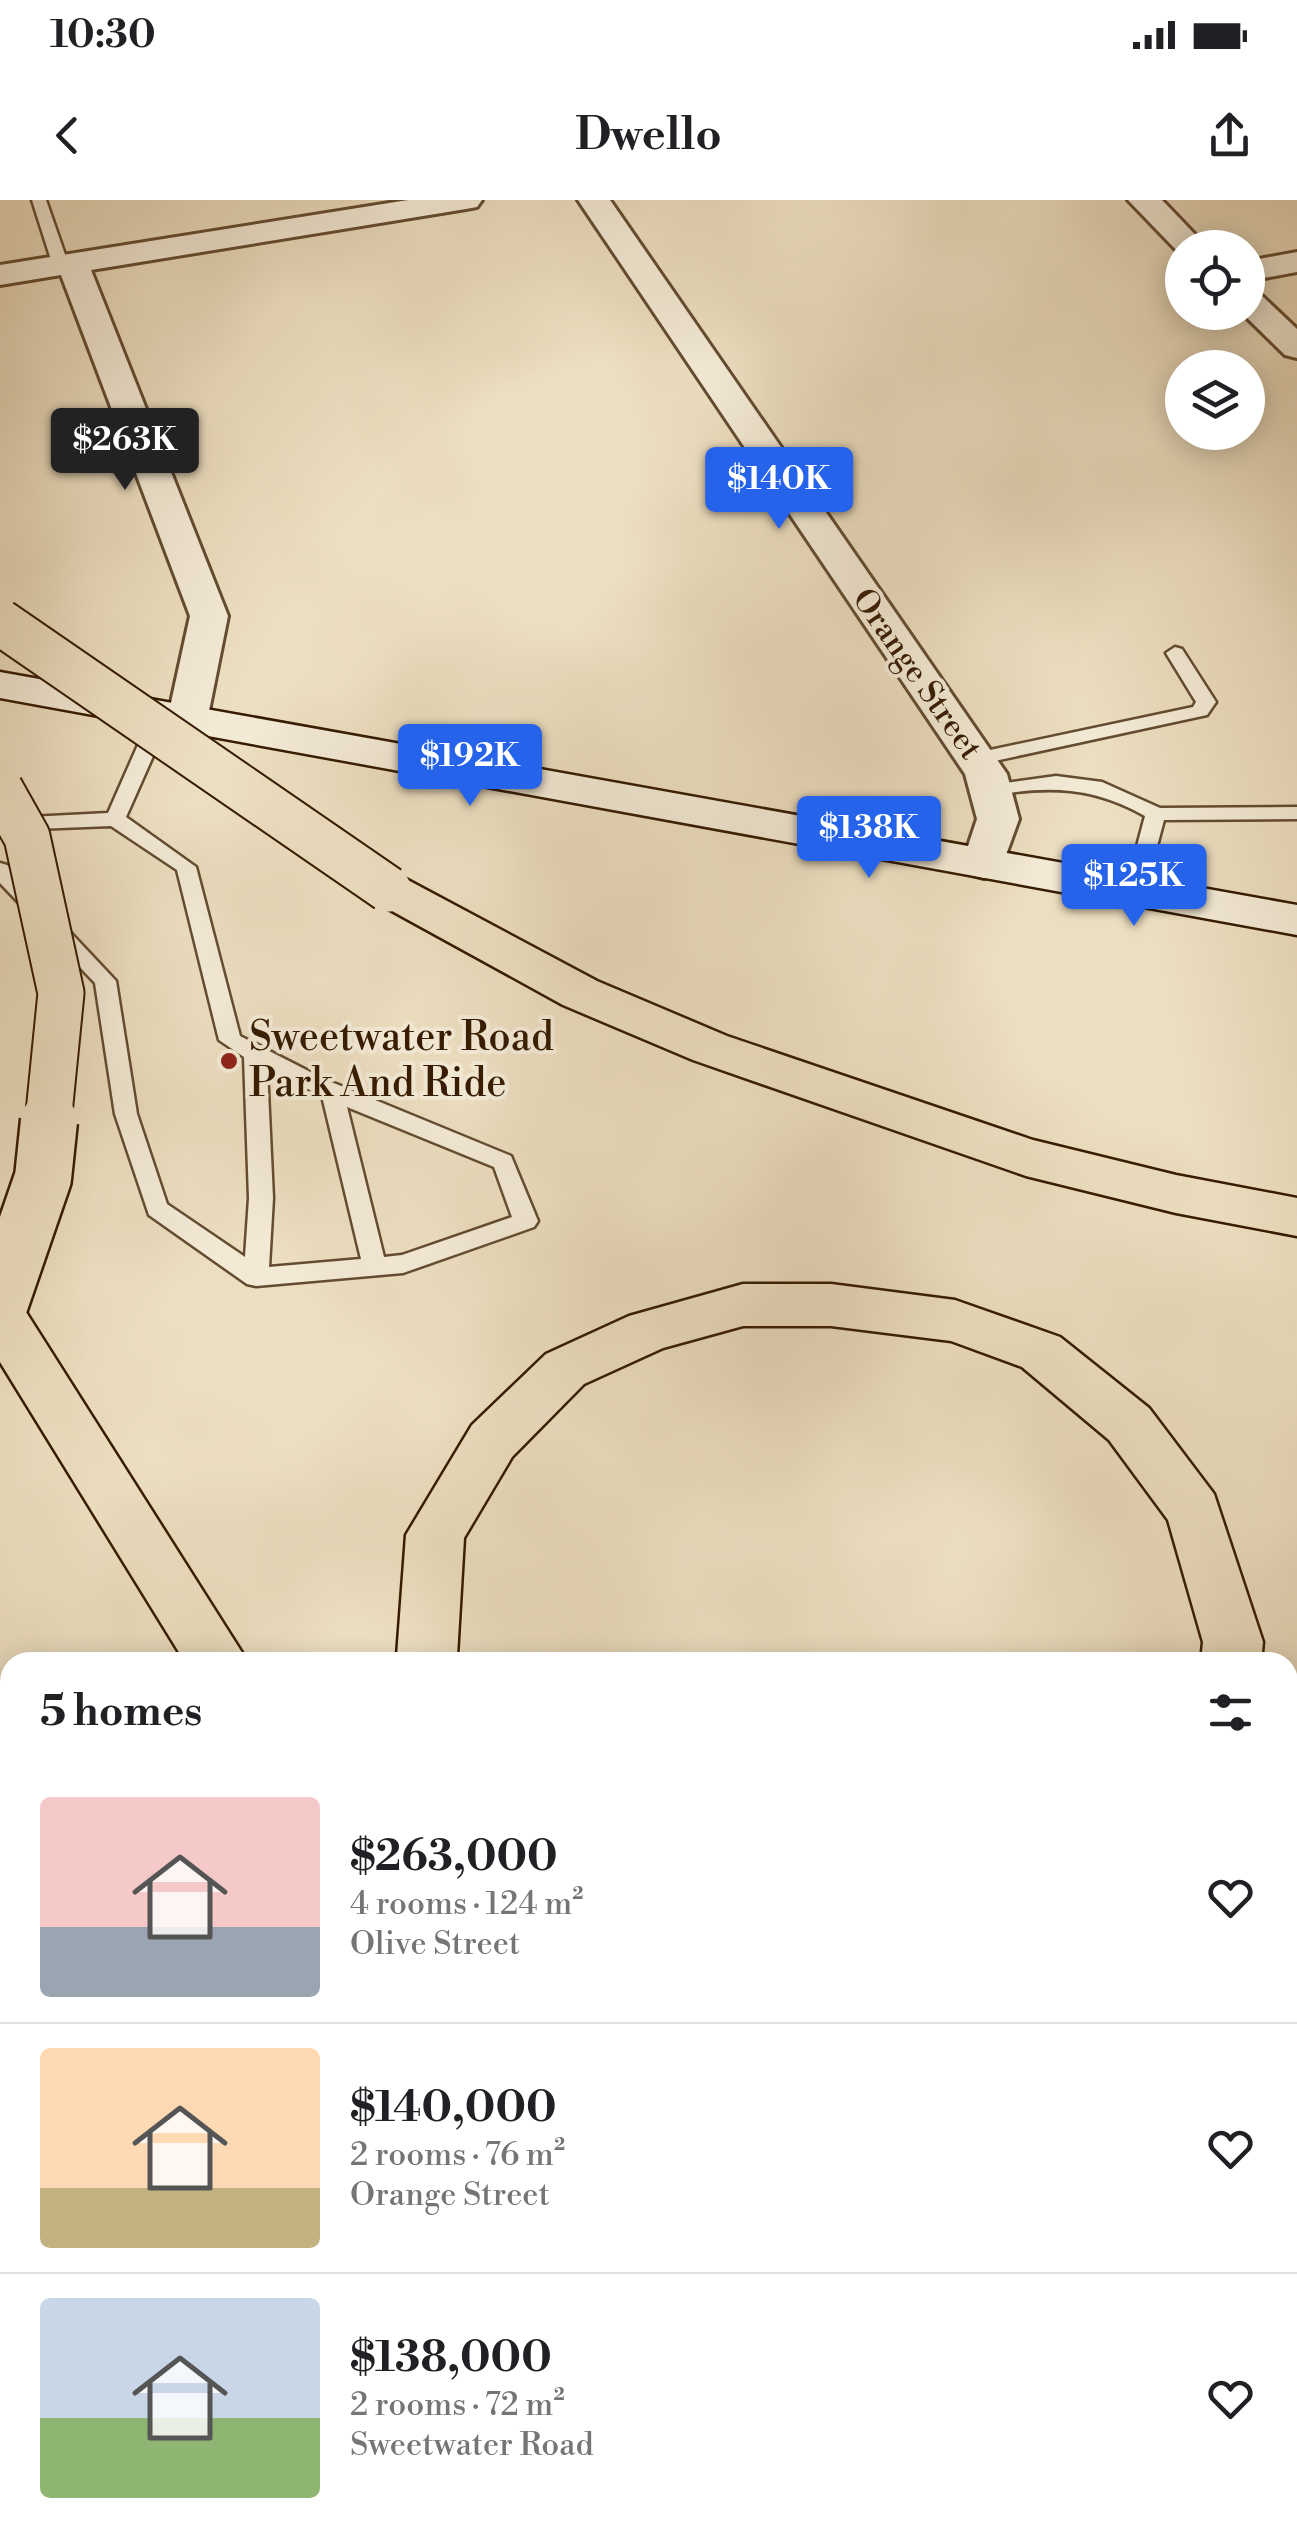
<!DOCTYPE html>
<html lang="en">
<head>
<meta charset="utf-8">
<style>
  body { margin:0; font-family:"Libre Bodoni",serif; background:#f2f2f2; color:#202124; height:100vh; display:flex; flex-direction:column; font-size:38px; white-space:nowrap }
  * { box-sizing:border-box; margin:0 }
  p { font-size:32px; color:#757577 }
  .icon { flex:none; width:55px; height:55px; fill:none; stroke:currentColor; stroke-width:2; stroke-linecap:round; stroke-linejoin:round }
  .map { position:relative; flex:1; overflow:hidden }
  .panel { position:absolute; left:0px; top:1452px; width:1298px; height:892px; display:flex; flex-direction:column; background:#fff; border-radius:30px 30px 0 0; box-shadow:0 5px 25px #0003 }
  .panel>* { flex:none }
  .buttons { position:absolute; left:1165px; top:30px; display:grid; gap:20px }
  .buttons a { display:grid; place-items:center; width:100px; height:100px; border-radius:50%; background:#fff; box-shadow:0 5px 25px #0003; font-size:50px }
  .price { position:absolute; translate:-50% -85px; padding:0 22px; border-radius:10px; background:#2563eb; color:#fff; font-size:32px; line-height:65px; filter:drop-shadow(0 2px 5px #0008) }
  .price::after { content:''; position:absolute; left:50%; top:60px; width:30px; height:22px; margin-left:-15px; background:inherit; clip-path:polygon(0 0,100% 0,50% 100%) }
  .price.selected { background:#222; color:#fff }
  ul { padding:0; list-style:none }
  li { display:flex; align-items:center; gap:30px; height:250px; padding:0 40px }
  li+li { border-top:2px solid #e0e0e0 }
  li span { display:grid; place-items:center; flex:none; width:280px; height:200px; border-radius:10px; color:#555 }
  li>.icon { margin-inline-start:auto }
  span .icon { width:120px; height:120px; fill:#fffc; stroke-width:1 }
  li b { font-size:42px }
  h2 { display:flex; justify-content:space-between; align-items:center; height:120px; padding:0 40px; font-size:42px }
  .status { display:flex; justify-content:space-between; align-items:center; height:70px; padding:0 50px; background:#fff; direction:ltr }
  .status svg { height:28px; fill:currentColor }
  header { display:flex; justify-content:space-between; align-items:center; height:130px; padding:0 40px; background:#fff; font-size:45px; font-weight:800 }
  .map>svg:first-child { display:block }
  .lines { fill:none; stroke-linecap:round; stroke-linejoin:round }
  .lane-casing { stroke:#644c30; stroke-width:5 }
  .street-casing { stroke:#644c30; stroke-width:6 }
  .secondary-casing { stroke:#361b00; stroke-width:5 }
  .highway-casing { stroke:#361b00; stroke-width:5 }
  .lane { fill:#f3ead6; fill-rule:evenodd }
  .street { fill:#f3ead6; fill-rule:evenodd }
  .secondary { fill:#f3ead6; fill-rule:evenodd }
  .highway { fill:#ecdec0; fill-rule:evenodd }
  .highway-bridge-far1-casing { stroke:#361b00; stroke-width:49; stroke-linecap:butt }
  .highway-bridge-casing { stroke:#361b00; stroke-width:61; stroke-linecap:butt }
  .highway-bridge-far1 { stroke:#ecdec0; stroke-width:45 }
  .highway-bridge { stroke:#ecdec0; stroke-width:56 }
  .poi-dot { fill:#8f2418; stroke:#f3ead6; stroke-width:4 }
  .labels { text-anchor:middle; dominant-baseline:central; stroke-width:8; stroke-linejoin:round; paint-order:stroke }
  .far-street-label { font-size:32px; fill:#361b00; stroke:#f3ead6 }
  .poi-label { font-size:40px; fill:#361b00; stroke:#f3ead6; text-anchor:start }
</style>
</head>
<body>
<div class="status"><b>10:30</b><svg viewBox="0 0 49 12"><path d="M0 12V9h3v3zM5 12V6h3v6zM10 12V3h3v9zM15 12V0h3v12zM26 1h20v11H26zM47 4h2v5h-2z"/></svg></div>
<header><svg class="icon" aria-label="back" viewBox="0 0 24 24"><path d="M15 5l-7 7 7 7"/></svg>Dwello<svg class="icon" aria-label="share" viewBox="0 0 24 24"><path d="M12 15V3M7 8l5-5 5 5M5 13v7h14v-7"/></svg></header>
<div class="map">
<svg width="1297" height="2344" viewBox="0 0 1297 2344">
  <rect width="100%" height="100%" fill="#ecdec0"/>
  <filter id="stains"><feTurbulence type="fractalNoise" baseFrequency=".002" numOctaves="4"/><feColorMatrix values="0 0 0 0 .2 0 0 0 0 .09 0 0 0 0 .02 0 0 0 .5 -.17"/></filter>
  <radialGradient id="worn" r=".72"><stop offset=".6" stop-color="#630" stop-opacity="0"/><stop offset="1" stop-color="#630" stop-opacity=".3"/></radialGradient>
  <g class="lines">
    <g class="lane-casing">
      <path id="lane" d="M32 0H46L69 66 66 69 53 66Z
        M1175 447 1182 449 1216 502 1207 515 976 565 966 559 976 553 1193 507 1196 502 1166 453Z
        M159 514 169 520 126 617 196 667 240 836 324 879 511 956 538 1021 534 1027 403 1073 256 1086 247 1084 149 1015 115 914 95 783 0 683V663L7 665 116 781 137 914 167 1004 245 1057 249 998 244 857 219 840 177 670 111 626 10 630 0 624 10 618 108 613 149 520ZM267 869 322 896 361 1059 269 1067 273 998ZM347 907 494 967 512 1017 402 1055 384 1057Z
        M1056 576 1102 582 1160 608 1297 607V619L1164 620 1145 691 1135 698 1125 691 1145 616C1094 587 1048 585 991 596L981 590 984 586Z"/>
    </g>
    <g class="street-casing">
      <path id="street" d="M408 0H482L477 7 466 9 91 70 228 416 207 521 201 530 187 533 173 530 167 521 190 416 61 75 0 85V65Z
        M578 0H610L1007 574 1019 619 999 674 984 678 969 674 962 664 977 619 965 574Z
        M1128 0H1162L1208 48H1182L1181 55Z
        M1297 52V72L1248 81V61Z
        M1248 91 1260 94 1297 129V158L1285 155 1241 112H1248Z"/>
    </g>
    <g class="secondary-casing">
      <path id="secondary" d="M0 472 1297 705V735L0 498Z"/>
    </g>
    <g class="highway-casing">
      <path id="highway" d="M388 674 404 678 597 781 727 836 1033 940 1176 975 1297 998V1036L1176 1013 1026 976 693 860 563 805 372 700 365 689 372 678Z
        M743 1084H831L955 1100 1060 1137 1149 1208 1214 1294 1263 1442 1261 1462H1201L1203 1442 1168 1320 1109 1240 1022 1167 951 1141 831 1126H743L663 1148 584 1184 512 1257 464 1338 457 1456 460 1462H400L397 1456 406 1335 472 1225 546 1154 629 1116Z
        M0 1095 19 1101 248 1462H185L0 1162Z
        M0 1508 10 1512V1578L0 1574Z
        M1297 1814V1880L1288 1882V1816Z
        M10 1896V1966L0 1967V1897Z
        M0 1995H10V2067H0Z
        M0 2140 10 2144V2232L0 2228Z
        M1297 2188V2264L1288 2266V2191Z
        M49 2335H128L132 2344H53Z
        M549 2335H695L691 2344H545Z
        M697 2335H804L800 2344H693Z
        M954 2335H1034L1038 2344H958Z"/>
    </g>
    <use href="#lane" class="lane"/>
    <use href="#street" class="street"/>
    <use href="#secondary" class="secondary"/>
    <use href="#highway" class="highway"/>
    <g class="highway-bridge-far1-casing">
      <path id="highway-bridge-far1" d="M0 422 388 689
        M0 589 27 637 61 793 48 923"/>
    </g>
    <g class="highway-bridge-casing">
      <path id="highway-bridge" d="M0 1103 43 978 49 921"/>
    </g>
    <use href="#highway-bridge-far1" class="highway-bridge-far1"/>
    <use href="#highway-bridge" class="highway-bridge"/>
  </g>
  <circle class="poi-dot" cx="229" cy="861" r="10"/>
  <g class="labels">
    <g class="far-street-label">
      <text transform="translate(917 474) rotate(55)">Orange Street</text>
    </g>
    <g class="poi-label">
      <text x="249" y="838">Sweetwater Road<tspan x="249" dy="46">Park And Ride</tspan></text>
    </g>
  </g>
  <rect width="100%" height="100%" filter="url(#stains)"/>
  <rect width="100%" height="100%" fill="url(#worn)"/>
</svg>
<div class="buttons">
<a><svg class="icon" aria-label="locate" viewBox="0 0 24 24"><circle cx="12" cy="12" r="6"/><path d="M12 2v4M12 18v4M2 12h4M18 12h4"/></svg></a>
<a><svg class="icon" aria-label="layers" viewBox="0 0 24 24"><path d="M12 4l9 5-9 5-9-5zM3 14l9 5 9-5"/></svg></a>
</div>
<b class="price selected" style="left:125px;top:293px">$263K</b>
<b class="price" style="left:779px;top:332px">$140K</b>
<b class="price" style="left:470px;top:609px">$192K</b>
<b class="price" style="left:869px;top:681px">$138K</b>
<b class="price" style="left:1134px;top:729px">$125K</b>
<section class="panel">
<h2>5 homes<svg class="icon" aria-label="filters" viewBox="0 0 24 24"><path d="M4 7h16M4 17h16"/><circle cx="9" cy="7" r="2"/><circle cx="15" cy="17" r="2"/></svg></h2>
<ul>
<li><span style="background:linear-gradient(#f6c9c9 65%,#9aa5b1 0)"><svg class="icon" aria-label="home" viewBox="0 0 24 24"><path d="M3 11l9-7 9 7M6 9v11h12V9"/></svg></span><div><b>$263,000</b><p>4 rooms · 124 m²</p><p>Olive Street</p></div><svg class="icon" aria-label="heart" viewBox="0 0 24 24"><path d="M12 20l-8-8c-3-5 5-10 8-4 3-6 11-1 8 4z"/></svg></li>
<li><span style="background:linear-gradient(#ffd9b3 70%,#c2b280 0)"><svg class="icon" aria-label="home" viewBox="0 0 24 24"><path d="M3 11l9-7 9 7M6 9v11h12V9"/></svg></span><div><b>$140,000</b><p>2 rooms · 76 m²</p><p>Orange Street</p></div><svg class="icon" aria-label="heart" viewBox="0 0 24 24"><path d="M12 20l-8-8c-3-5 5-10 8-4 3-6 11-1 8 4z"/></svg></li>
<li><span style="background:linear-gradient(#c9d6e8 60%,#8fb573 0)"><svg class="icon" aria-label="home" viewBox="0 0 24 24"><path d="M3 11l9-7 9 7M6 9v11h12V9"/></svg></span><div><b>$138,000</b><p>2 rooms · 72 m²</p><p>Sweetwater Road</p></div><svg class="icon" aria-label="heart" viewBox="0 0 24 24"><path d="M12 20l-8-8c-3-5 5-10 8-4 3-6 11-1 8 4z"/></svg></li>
</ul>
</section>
</div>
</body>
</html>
